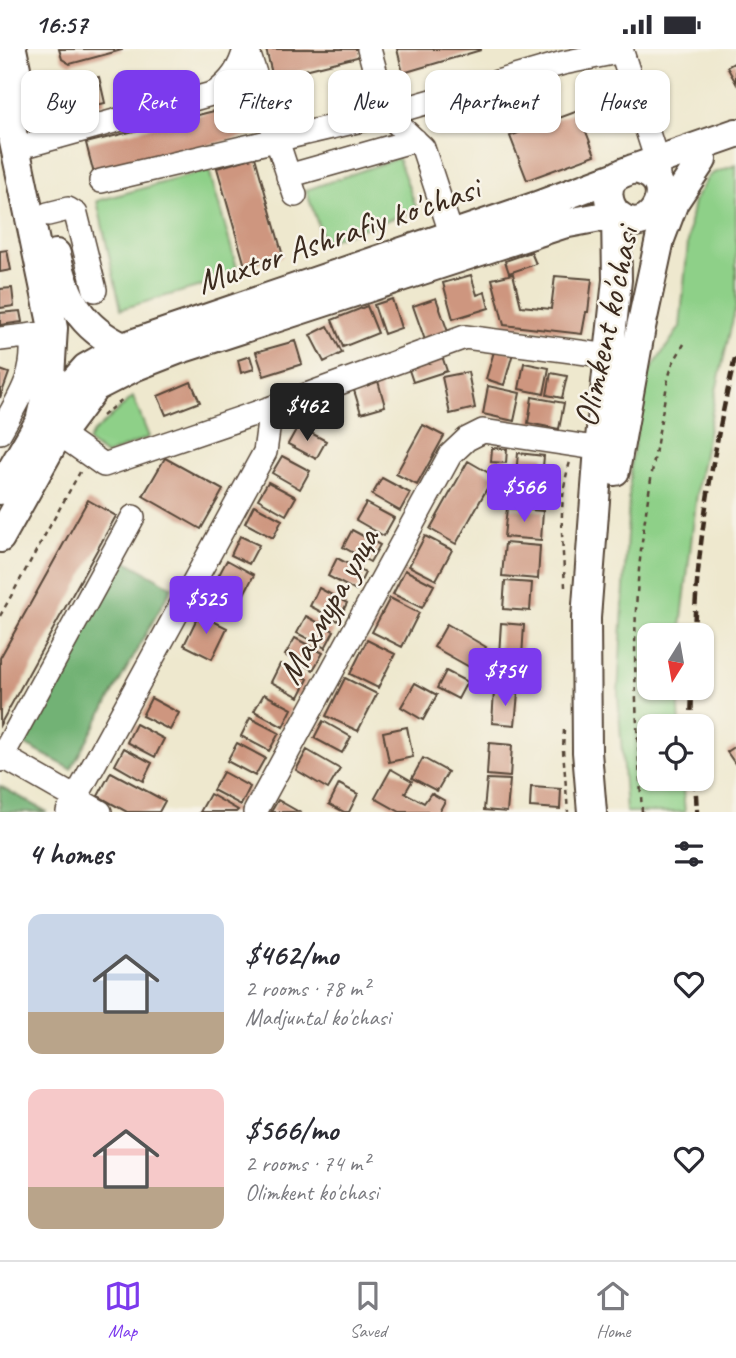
<!DOCTYPE html>
<html lang="en">
<head>
<meta charset="utf-8">
<style>
  body { margin:0; font-family:Caveat,sans-serif; background:#f2f2f3; color:#2b2b33; height:100vh; display:flex; flex-direction:column; font-size:26px; white-space:nowrap }
  * { box-sizing:border-box; margin:0 }
  p { font-size:23px; color:#7c7c81 }
  .icon { flex:none; width:38px; height:38px; fill:none; stroke:currentColor; stroke-width:2; stroke-linecap:round; stroke-linejoin:round }
  .map { position:relative; height:763px; overflow:hidden }
  .details { display:flex; flex-direction:column; background:#fff; flex:1 }
  .details>* { flex:none }
  .banner { position:absolute; left:21px; top:21px; width:695px; height:63px; display:flex; gap:14px }
  .needle { width:46px; rotate:191deg }
  .tools { position:absolute; left:637px; top:574px; display:grid; gap:14px }
  .tools a { display:grid; place-items:center; width:77px; height:77px; border-radius:14px; background:#fff; box-shadow:0 2px 5px #0004; font-size:35px }
  .price { position:absolute; translate:-50% -60px; padding:0 16px; border-radius:7px; background:#7c3aed; color:#fff; font-size:23px; line-height:46px; filter:drop-shadow(0 2px 4px #0008) }
  .price::after { content:''; position:absolute; left:50%; top:42px; width:21px; height:16px; margin-left:-10px; background:inherit; clip-path:polygon(0 0,100% 0,50% 100%) }
  .price.active { background:#222; color:#fff }
  ul { padding:0; list-style:none }
  li { display:flex; align-items:center; gap:21px; height:175px; padding:0 28px }
  li span { display:grid; place-items:center; flex:none; width:196px; height:140px; border-radius:14px; color:#555 }
  li>.icon { margin-inline-start:auto }
  span .icon { width:84px; height:84px; fill:#fffc; stroke-width:1 }
  li b { font-size:30px }
  h2 { display:flex; justify-content:space-between; align-items:center; height:84px; padding:0 28px; font-size:30px }
  .chip { padding:0 24px; border-radius:14px; background:#fff; box-shadow:0 2px 5px #0004; font-size:24px; line-height:63px }
  .chip.active { background:#7c3aed; color:#fff }
  .status { display:flex; justify-content:space-between; align-items:center; height:49px; padding:0 35px; background:#fff; direction:ltr }
  .status svg { height:19px; fill:currentColor }
  .tabs { display:flex; justify-content:space-around; align-items:center; height:98px; border-top:2px solid #e1e1e2; background:#fff; font-size:19px; color:#7c7c81 }
  .tabs a { display:grid; justify-items:center; gap:4px }
  .tabs .active { color:#7c3aed }
  .map>svg:first-child { display:block }
  .green { fill:#8ed088; stroke:#647d53; stroke-width:2 }
  .forest { fill:#72b274; stroke:#566e49; stroke-width:2 }
  .building { fill:#ce967f }
  .lines { fill:none; stroke-linecap:round; stroke-linejoin:round }
  .minor-casing { stroke:#564638; stroke-width:26 }
  .major-casing { stroke:#564638; stroke-width:32 }
  .path { stroke:#564638; stroke-width:2.5; stroke-dasharray:5 5; stroke-linecap:butt }
  .minor { stroke:#fff; stroke-width:23 }
  .major { stroke:#fff; stroke-width:28 }
  .rail { stroke:#3b2a1e; stroke-width:4.5; stroke-dasharray:10 5; stroke-linecap:butt }
  .labels { text-anchor:middle; dominant-baseline:central; stroke-width:5; stroke-linejoin:round; paint-order:stroke }
  .street-label { font-size:35px; fill:#3b2a1e; stroke:#f7f3e8 }
</style>
</head>
<body>
<div class="status"><b>16:57</b><svg viewBox="0 0 49 12"><path d="M0 12V9h3v3zM5 12V6h3v6zM10 12V3h3v9zM15 12V0h3v12zM26 1h20v11H26zM47 4h2v5h-2z"/></svg></div>
<div class="map">
<svg width="736" height="763" viewBox="0 0 736 763">
  <rect width="100%" height="100%" fill="#f7f3e8"/>
  <filter id="ink" filterUnits="userSpaceOnUse"><feTurbulence type="fractalNoise" baseFrequency=".0143" numOctaves="2"/><feDisplacementMap in="SourceGraphic" scale="14" xChannelSelector="R" yChannelSelector="G"/><feConvolveMatrix kernelMatrix="1 2 1 2 8 2 1 2 1" color-interpolation-filters="sRGB"/></filter>
  <filter id="wash" filterUnits="userSpaceOnUse"><feTurbulence type="fractalNoise" baseFrequency=".00686" numOctaves="4" result="noise"/><feDisplacementMap in="SourceGraphic" scale="28" xChannelSelector="R" yChannelSelector="G"/><feGaussianBlur stdDeviation="1.57" result="paint"/><feColorMatrix in="noise" values="0 0 0 0 0 0 0 0 0 0 0 0 0 0 0 0 0 1.4 0 .05"/><feComposite in="paint" operator="in"/></filter>
  <g filter="url(#wash)">
    <rect width="100%" height="100%" fill="#eee8ce"/>
    <path class="green" d="M398 109 417 161 324 193 306 141Z
      M736 116V257L716 342 698 436 680 586H649V639H678L680 677H649V730H682L685 763H626L618 646 631 413 648 325 680 278 690 173 694 152 708 128 714 124Z
      M209 121 239 226 121 260 97 152Z
      M133 348 149 388 106 406 88 393 92 385Z"/>
    <path class="forest" d="M121 509 172 538 71 720 20 693Z
      M0 737 47 763H0Z"/>
    <g id="blocks">
      <path class="building" d="M59 0H122V1L70 15 62 10Z
        M266 0H360L361 7 273 29Z
        M397 0H481V1L403 24Z
        M736 13V34L727 18Z
        M99 28 105 54 88 58 82 32Z
        M254 52 262 83 94 125 86 94Z
        M578 62 595 106 527 131 510 87Z
        M255 108 283 207 245 217 217 119Z
        M7 201 11 221 0 223V202Z
        M531 203 536 215 509 224 505 212Z
        M513 225 521 257 551 260 555 227 592 230 588 263H586L582 285 504 276 492 230Z
        M471 226 477 246 485 243 489 259 453 270 443 234Z
        M12 239 14 257 0 259V240Z
        M436 249 449 286 426 294 413 257Z
        M392 250 401 279 384 285 374 256Z
        M367 257 378 284 343 298 332 271Z
        M20 262 22 273 0 276V264Z
        M328 277 342 304 324 313 310 286Z
        M295 292 302 315 264 327 256 303Z
        M495 299 513 304 504 336 486 330Z
        M250 307 254 320 241 324 238 311Z
        M442 307 447 322 413 333 408 318Z
        M524 314 549 319 544 345 519 340Z
        M0 321 9 324 0 349Z
        M468 323 475 359 450 365 442 328Z
        M551 324 567 327 562 349 547 346Z
        M378 332 385 357 361 364 353 338Z
        M191 333 200 353 166 366 158 347Z
        M488 337 520 344 514 372 483 365Z
        M532 348 564 354 559 380 528 374Z
        M423 376 444 387 417 436 396 425Z
        M298 377 326 392 316 410 288 395Z
        M492 399 507 400 506 414 491 413Z
        M518 404 544 407 541 439 515 437Z
        M282 407 310 422 300 440 272 424Z
        M165 409 223 441 201 480 143 447Z
        M468 412 494 427 456 495 430 480Z
        M382 429 410 444 400 462 372 446Z
        M268 433 296 448 286 466 258 450Z
        M88 451 116 467 0 676V609Z
        M366 454 394 469 384 487 356 471Z
        M254 456 282 471 273 489 245 474Z
        M507 459 543 462 541 491 504 488Z
        M352 481 380 496 370 513 343 498Z
        M240 487 259 496 249 515 231 506Z
        M425 487 452 501 436 531 409 517Z
        M505 494 540 497 538 530 502 527Z
        M337 509 365 524 356 542 328 527Z
        M227 511 254 526 234 564 206 550Z
        M405 521 434 536 422 559 393 545Z
        M505 532 532 534 530 562 503 560Z
        M319 539 347 554 338 572 310 557Z
        M390 549 419 564 402 598 372 583Z
        M199 565 227 579 212 610 184 596Z
        M306 567 334 582 325 599 297 584Z
        M501 574 524 576 522 608 499 606Z
        M447 575 486 598 473 620 434 598Z
        M295 589 323 604 313 621 285 606Z
        M367 591 395 605 378 639 350 625Z
        M490 610 508 612 507 632 489 631Z
        M280 615 308 630 299 648 271 633Z
        M446 622 467 633 458 650 437 639Z
        M345 629 377 645 358 682 326 667Z
        M415 634 437 646 423 671 401 658Z
        M494 642 518 644 515 676 492 674Z
        M264 645 292 660 283 678 254 662Z
        M151 649 179 664 170 681 142 667Z
        M250 669 279 684 269 702 241 687Z
        M323 672 351 688 342 704 314 689Z
        M136 675 164 690 155 708 127 693Z
        M407 678 413 708 389 713 383 683Z
        M237 694 265 709 255 727 227 712Z
        M489 694 512 696 510 728 487 726Z
        M736 697V716L727 703Z
        M124 699 152 714 143 732 115 716Z
        M307 701 340 720 328 740 296 721Z
        M423 709 448 723 437 742 412 729Z
        M391 720 412 732 405 744 424 754 431 744 445 752 439 763H400L375 749Z
        M111 723 165 752 159 763H127L98 747Z
        M223 723 250 738 241 756 213 741Z
        M487 730 510 731 507 763 484 761Z
        M339 735 358 745 349 763H344L329 755Z
        M531 738 561 740 560 760 530 758Z
        M210 745 238 761 236 763H200Z
        M278 751 299 763H271Z"/>
    </g>
  </g>
  <g filter="url(#ink)">
    <use href="#blocks" fill-opacity="0" stroke="#564638" stroke-width="2"/>
    <g class="lines">
      <g class="minor-casing">
        <path id="minor" d="M247 0 295 146
          M369 0 387 65 423 99 452 187
          M621 0 657 112 658 128
          M32 95 215 44C231 32 240 20 245 0
          M288 127 415 91
          M101 132 387 65 563 14 622 2
          M48 165 68 160 76 165 95 241
          M0 290 43 285
          M0 383C18 350 37 326 31 286
          M60 385 104 416 271 359
          M2 707 100 763
          M0 711 133 468
          M68 763 265 403 271 359 465 288 610 307
          M255 763 450 406 467 390 483 382 615 402"/>
      </g>
      <g class="major-casing">
        <path id="major" d="M12 0 22 49
          M0 26 53 279 50 328 41 368
          M633 120C685 126 651 194 618 166 607 156 604 136 617 127 622 124 628 122 633 120L736 84
          M56 205C66 249 80 278 123 298
          M615 422 641 278 660 190 674 153 702 111
          M0 441 39 374 70 337 86 319 123 298 537 157 617 127
          M0 489 52 396 95 338 136 317 177 301 563 175 616 165 617 231 599 399 586 569 587 703 592 763"/>
      </g>
      <path class="path" d="M102 367 124 349
        M565 538C563 497 557 453 570 413
        M0 567 80 423
        M564 681 563 701 568 763
        M642 763C638 696 633 628 636 561 640 483 655 407 668 330L673 314 684 295"/>
      <use href="#minor" class="minor"/>
      <use href="#major" class="major"/>
      <path class="rail" d="M694 586C697 492 714 397 736 305
        M691 677 692 639
        M695 730 697 763"/>
    </g>
  </g>
  <g class="labels">
    <g class="street-label">
      <text transform="translate(338 186) rotate(-19)">Muxtor Ashrafiy ko'chasi</text>
      <text transform="translate(606 278) rotate(-78)">Olimkent ko'chasi</text>
      <text transform="translate(328 557) rotate(-61)">Махмура улца</text>
    </g>
  </g>
</svg>
<div class="tools">
<a><svg class="needle" viewBox="-14 -14 28 28"><path d="M0-13l5 13h-10z" fill="#e53935"/><path d="M0 13l5-13h-10z" fill="#7c7c81"/></svg></a>
<a><svg class="icon" aria-label="locate" viewBox="0 0 24 24"><circle cx="12" cy="12" r="6"/><path d="M12 2v4M12 18v4M2 12h4M18 12h4"/></svg></a>
</div>
<b class="price active" style="left:307px;top:394px">$462</b>
<b class="price" style="left:524px;top:475px">$566</b>
<b class="price" style="left:206px;top:587px">$525</b>
<b class="price" style="left:505px;top:659px">$754</b>
<div class="banner">
<a class="chip">Buy</a>
<a class="chip active">Rent</a>
<a class="chip">Filters</a>
<a class="chip">New</a>
<a class="chip">Apartment</a>
<a class="chip">House</a>
</div>
</div>
<section class="details">
<h2>4 homes<svg class="icon" aria-label="filters" viewBox="0 0 24 24"><path d="M4 7h16M4 17h16"/><circle cx="9" cy="7" r="2"/><circle cx="15" cy="17" r="2"/></svg></h2>
<ul>
<li><span style="background:linear-gradient(#c9d6e8 70%,#b9a48a 0)"><svg class="icon" aria-label="home" viewBox="0 0 24 24"><path d="M3 11l9-7 9 7M6 9v11h12V9"/></svg></span><div><b>$462/mo</b><p>2 rooms · 78 m²</p><p>Madjuntal ko'chasi</p></div><svg class="icon" aria-label="heart" viewBox="0 0 24 24"><path d="M12 20l-8-8c-3-5 5-10 8-4 3-6 11-1 8 4z"/></svg></li>
<li><span style="background:linear-gradient(#f6c9c9 70%,#b9a48a 0)"><svg class="icon" aria-label="home" viewBox="0 0 24 24"><path d="M3 11l9-7 9 7M6 9v11h12V9"/></svg></span><div><b>$566/mo</b><p>2 rooms · 74 m²</p><p>Olimkent ko'chasi</p></div><svg class="icon" aria-label="heart" viewBox="0 0 24 24"><path d="M12 20l-8-8c-3-5 5-10 8-4 3-6 11-1 8 4z"/></svg></li>
</ul>
</section>
<nav class="tabs">
<a class="active"><svg class="icon" aria-label="map" viewBox="0 0 24 24"><path d="M3 6l6-2 6 2 6-2v14l-6 2-6-2-6 2zM9 4v14M15 6v14"/></svg>Map</a>
<a><svg class="icon" aria-label="saved" viewBox="0 0 24 24"><path d="M7 4h10v16l-5-4-5 4z"/></svg>Saved</a>
<a><svg class="icon" aria-label="home" viewBox="0 0 24 24"><path d="M3 11l9-7 9 7M6 9v11h12V9"/></svg>Home</a>
</nav>
</body>
</html>
